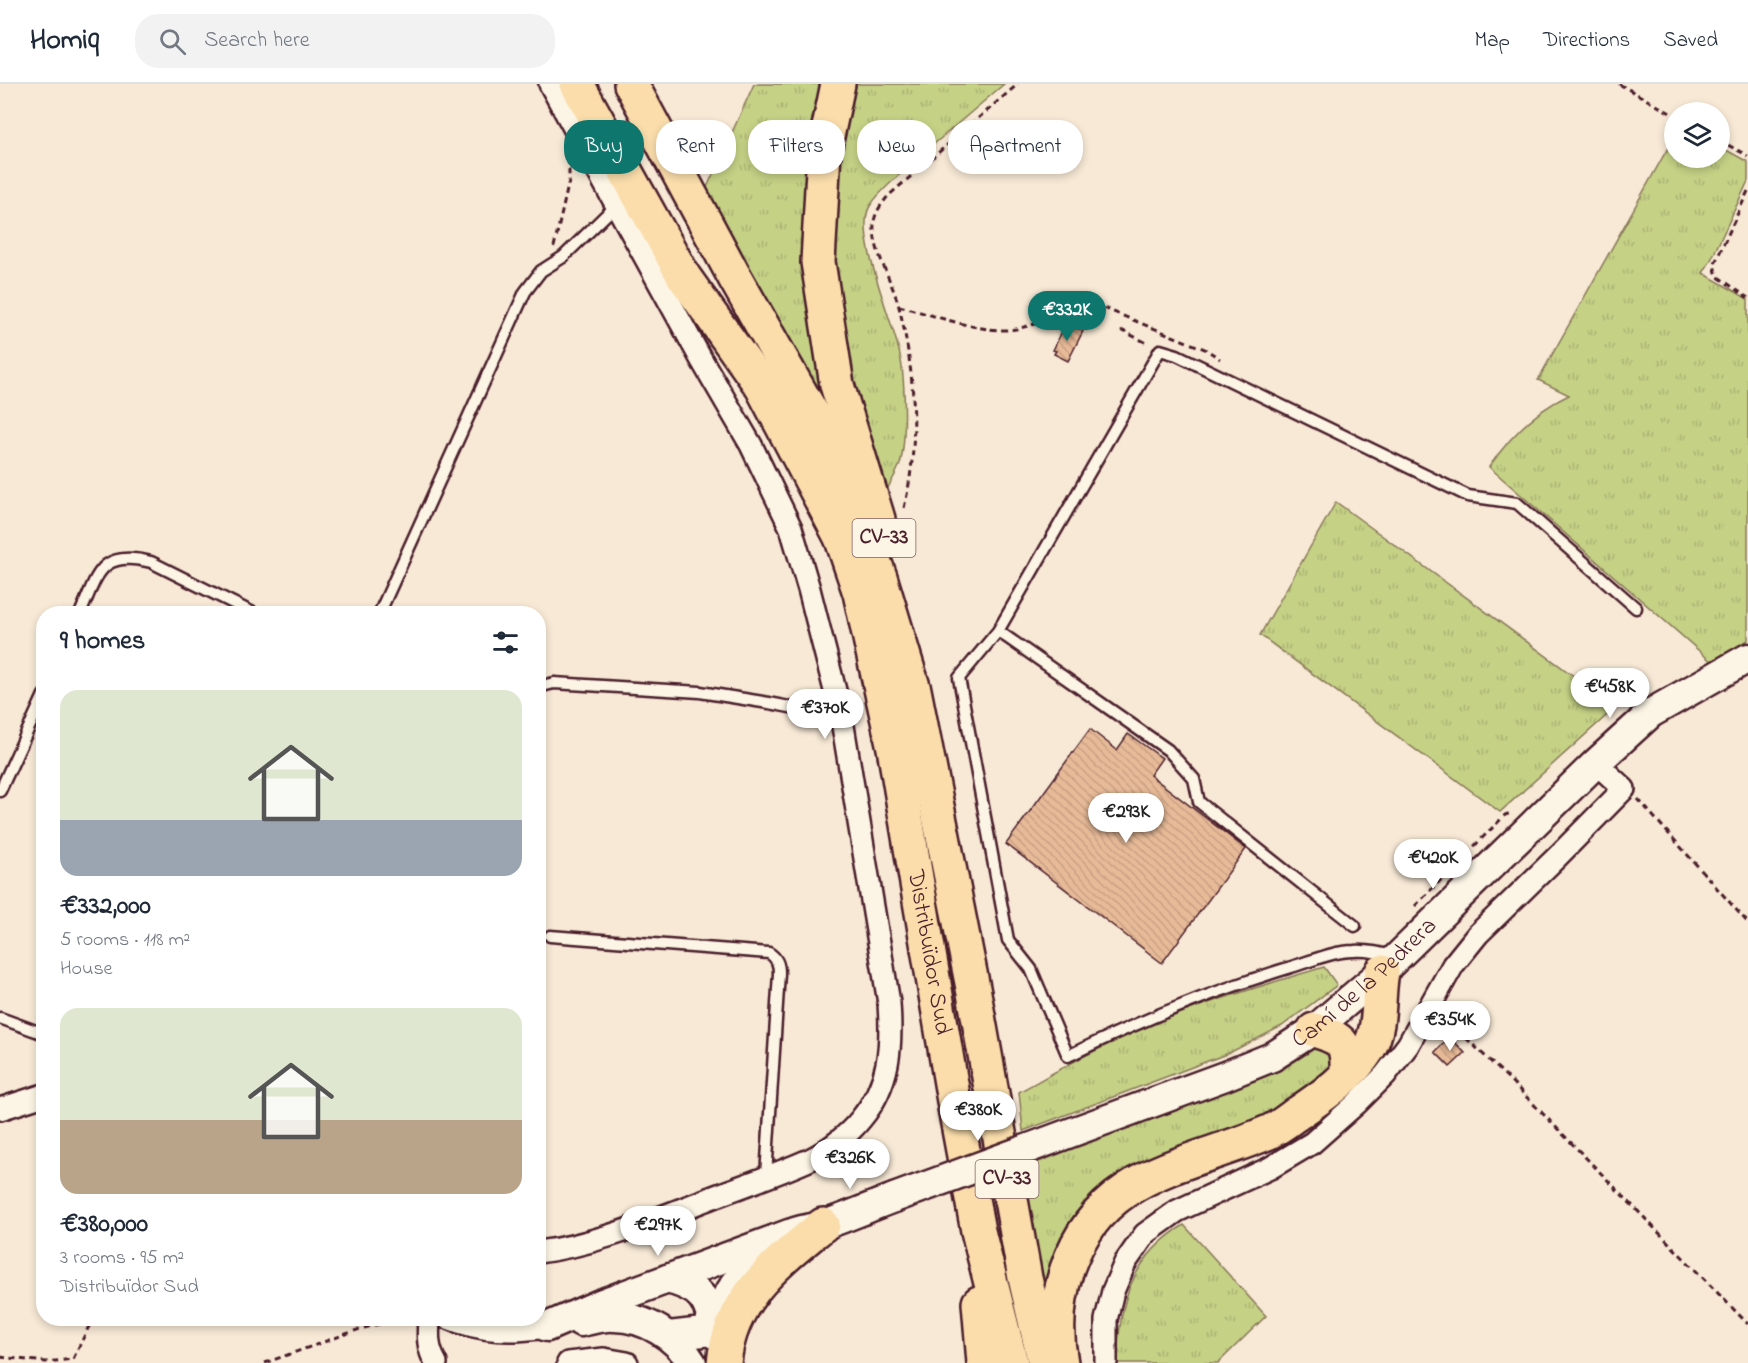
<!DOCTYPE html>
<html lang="en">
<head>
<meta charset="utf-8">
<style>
  body { margin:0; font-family:"Indie Flower",sans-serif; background:#f2f2f3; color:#1f2937; height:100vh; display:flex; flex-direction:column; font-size:22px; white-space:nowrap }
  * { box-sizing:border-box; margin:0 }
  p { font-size:20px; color:#747a83 }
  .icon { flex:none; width:33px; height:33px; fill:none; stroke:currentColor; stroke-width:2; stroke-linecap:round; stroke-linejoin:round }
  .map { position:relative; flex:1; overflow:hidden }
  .panel { position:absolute; left:36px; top:522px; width:510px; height:720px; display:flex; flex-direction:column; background:#fff; border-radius:24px; box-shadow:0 3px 9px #0003 }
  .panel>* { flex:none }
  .guide { position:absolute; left:564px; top:36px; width:570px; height:54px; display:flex; gap:12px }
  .tools { position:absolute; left:1664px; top:18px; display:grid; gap:12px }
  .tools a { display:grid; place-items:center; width:66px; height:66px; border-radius:50%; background:#fff; box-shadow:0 3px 9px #0003; font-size:30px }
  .price { position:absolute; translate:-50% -51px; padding:0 14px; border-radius:21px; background:#fff; color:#222; font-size:20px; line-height:39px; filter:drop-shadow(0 2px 3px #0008) }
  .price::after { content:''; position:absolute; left:50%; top:36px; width:18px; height:14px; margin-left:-9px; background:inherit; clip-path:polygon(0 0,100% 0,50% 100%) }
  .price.current { background:#0f766e; color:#fff }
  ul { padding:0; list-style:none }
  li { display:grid; align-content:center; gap:12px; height:318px; padding:0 24px }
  li span { display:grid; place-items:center; height:186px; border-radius:18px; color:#555 }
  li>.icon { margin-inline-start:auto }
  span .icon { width:108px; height:108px; fill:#fffc; stroke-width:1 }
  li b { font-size:26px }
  h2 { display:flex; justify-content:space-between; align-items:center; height:72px; padding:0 24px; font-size:26px }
  .tag { padding:0 21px; border-radius:24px; background:#fff; box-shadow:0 3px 9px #0003; font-size:21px; line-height:54px }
  .tag.current { background:#0f766e; color:#fff }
  header { display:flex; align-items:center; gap:36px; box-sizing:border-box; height:84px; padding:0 30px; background:#fff; border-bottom:2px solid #e0e1e3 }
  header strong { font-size:28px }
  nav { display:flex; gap:33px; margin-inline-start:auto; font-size:21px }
  .search { width:420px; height:54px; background:#f2f2f3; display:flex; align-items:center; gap:15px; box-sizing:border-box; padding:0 21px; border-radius:24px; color:#747a83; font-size:22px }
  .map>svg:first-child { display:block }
  .grass { fill:url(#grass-tufts); stroke:#887858; stroke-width:1.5 }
  .building { fill:url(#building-back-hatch); stroke:#4a1f2b; stroke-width:1.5 }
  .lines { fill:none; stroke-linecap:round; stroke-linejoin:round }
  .lane-casing { stroke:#4a1f2b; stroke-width:15 }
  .street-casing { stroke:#4a1f2b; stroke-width:26 }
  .secondary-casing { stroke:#4a1f2b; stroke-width:33 }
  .highway-casing { stroke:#4a1f2b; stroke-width:38 }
  .path { stroke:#4a1f2b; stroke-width:3; stroke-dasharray:6 4.5; stroke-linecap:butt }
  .lane { stroke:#fcf5e5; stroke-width:10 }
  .street { stroke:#fcf5e5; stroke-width:21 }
  .secondary { stroke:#fcf5e5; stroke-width:28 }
  .highway { stroke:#faddab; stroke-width:33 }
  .secondary-bridge-casing { stroke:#4a1f2b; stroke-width:33; stroke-linecap:butt }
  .secondary-bridge { stroke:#fcf5e5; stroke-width:28 }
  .labels { text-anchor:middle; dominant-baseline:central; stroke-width:4.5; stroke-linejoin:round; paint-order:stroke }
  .shield { fill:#fcf5e5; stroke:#7f5f63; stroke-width:1.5 }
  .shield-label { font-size:22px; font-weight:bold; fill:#4a1f2b }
  .street-label { font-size:24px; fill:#4a1f2b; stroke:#fcf5e5 }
</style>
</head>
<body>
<header>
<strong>Homiq</strong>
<div class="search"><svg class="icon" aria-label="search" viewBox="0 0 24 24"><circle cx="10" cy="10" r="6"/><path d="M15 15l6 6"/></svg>Search here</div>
<nav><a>Map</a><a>Directions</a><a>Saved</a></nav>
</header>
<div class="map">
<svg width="1748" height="1279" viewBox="0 0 1748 1279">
  <defs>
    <pattern id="grass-tufts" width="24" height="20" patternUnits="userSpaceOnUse" patternTransform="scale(1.5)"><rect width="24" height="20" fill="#c5d185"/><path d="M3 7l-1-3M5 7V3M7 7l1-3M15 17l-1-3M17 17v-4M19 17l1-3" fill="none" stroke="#abb373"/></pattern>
    <pattern id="building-back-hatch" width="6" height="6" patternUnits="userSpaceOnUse" patternTransform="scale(1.5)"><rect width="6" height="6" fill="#e8bb98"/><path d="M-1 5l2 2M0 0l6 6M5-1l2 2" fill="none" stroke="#c8a083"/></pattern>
  </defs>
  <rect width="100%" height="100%" fill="#f8e9d6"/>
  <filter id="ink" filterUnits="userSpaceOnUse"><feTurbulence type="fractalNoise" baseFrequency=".0167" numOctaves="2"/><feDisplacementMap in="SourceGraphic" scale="12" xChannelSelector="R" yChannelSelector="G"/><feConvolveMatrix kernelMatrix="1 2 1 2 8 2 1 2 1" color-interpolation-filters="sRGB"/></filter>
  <g filter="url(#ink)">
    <path class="grass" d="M754 0H827L835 359 704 110Z
      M848 0H1004C974 26 944 51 915 77 901 90 880 106 870 122 853 149 894 239 900 271 905 296 907 356 900 380 897 388 892 396 888 404L857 337 831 188 844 18Z
      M1674 53V74H1719V62L1748 78V97L1711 176 1703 189 1748 215V556L1713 579 1489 383C1509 354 1536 326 1569 311L1538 296Z
      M1336 418 1616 623 1500 728 1260 551Z
      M1324 883 1337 901 1282 942 1229 969 1023 1047 1019 1008C1055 988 1091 967 1129 950 1191 922 1258 903 1324 883Z
      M1321 960 1334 972V985L1272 1033 1129 1093 1047 1222 1021 1085 1243 997 1297 974Z
      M1184 1141 1266 1232 1218 1279H1117C1119 1220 1130 1174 1184 1141Z"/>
    <path class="building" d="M1066 239 1083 247 1068 277 1054 270 1056 267 1053 266Z
      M1090 645 1117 666 1128 650 1162 674 1150 691 1246 765 1162 879 1006 760Z
      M1450 953 1465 969 1450 983 1435 968Z"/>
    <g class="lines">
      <g class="lane-casing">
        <path id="lane" d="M80 530C98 490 100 465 151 478L255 530
          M379 530 525 208 541 187 563 173 607 130 618 123
          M998 547 1168 666 1194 695 1199 718 1355 842
          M538 609 542 602 554 599 700 608 769 619 841 633
          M0 707 44 611
          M550 852 769 869C777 874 779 880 779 889L766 1092
          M1394 873C1381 869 1369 866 1354 867 1333 867 1309 878 1288 884 1213 907 1139 937 1068 972L1031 885 1008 856 959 594 998 547 1160 266 1177 271 1468 412 1517 419 1636 524
          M0 934 44 950"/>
      </g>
      <g class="street-casing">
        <path id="street" d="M0 1025 44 1011
          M538 1168C597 1161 653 1136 708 1115 742 1102 778 1090 811 1075 828 1067 849 1050 861 1035 890 1000 892 962 889 919L841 630 809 505 791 444 751 361 701 275 550 0
          M429 1234C428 1251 427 1264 436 1279
          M448 1234C483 1248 510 1248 547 1243
          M568 1279 604 1275 627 1279
          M1106 1279V1236L1113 1207 1125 1179 1145 1150 1177 1127 1270 1084 1312 1059 1356 1020 1385 991 1408 961 1453 881 1478 850 1557 773 1624 705 1596 679"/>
      </g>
      <g class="secondary-casing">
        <g id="secondary">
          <path id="s1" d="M1078 1046 1225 992 1272 973 1314 946 1382 888 1596 679 1651 629 1748 574"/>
          <path d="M667 1195C702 1203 710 1217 714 1250"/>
          <path d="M581 1238C592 1236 603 1232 614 1233 645 1233 677 1253 692 1279"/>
          <path d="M713 1238C729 1204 754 1170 788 1151 798 1145 813 1145 824 1141 847 1133 870 1123 894 1114"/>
          <path d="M547 1243 600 1220 789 1150"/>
          <path d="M669 1252 703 1248 727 1227"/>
        </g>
      </g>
      <g class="highway-casing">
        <g id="highway">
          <path d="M577 0 684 193 762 303 843 457"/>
          <path d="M631 0 734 192 814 333 859 436 880 493 914 606 974 909 1025 1194 1045 1279"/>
          <path d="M838 0 824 67 818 178 837 301 878 435"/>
          <path id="s2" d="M836 438 860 509 894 664 956 1029 978 1147 1011 1279"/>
          <path d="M1314 946C1344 955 1348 960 1347 991"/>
          <path d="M979 1219 984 1279"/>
          <path d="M724 1279C730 1214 776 1180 823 1141"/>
          <path d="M1061 1279C1055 1247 1057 1216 1067 1185 1100 1087 1187 1083 1269 1048 1278 1044 1287 1037 1295 1031 1323 1012 1351 993 1369 964 1382 941 1377 913 1382 888"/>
        </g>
      </g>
      <path class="path" d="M1619 0 1674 31
        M1719 56 1748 72
        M1748 107 1714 181 1717 192 1748 214
        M554 163 569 97V76
        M899 222C931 230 985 251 1016 245 1047 238 1075 223 1106 225L1207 266 1220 275
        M1121 246 1149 260
        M904 424C920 360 915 287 899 223 893 198 872 166 874 140 874 129 882 120 888 112L1018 0
        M1638 715 1748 839
        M1415 822 1505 731 1511 729
        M1443 932 1509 995 1748 1240
        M0 1273 46 1278 73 1275 93 1234
        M265 1279 360 1245 402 1234"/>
      <use href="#lane" class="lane"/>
      <use href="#street" class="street"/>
      <use href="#secondary" class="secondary"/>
      <use href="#highway" class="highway"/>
      <g class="secondary-bridge-casing">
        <path id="secondary-bridge" d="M894 1114 1078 1046"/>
      </g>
      <use href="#secondary-bridge" class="secondary-bridge"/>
    </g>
  </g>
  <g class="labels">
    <g class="shield">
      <rect x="852.5" y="435" width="63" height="38" rx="4.5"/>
      <rect x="975.5" y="1076" width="63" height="38" rx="4.5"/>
    </g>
    <g class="shield-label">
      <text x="884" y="454">CV-33</text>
      <text x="1007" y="1095">CV-33</text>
    </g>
    <g class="street-label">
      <text stroke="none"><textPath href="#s2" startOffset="441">Distribuïdor Sud</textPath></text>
      <text stroke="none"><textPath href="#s1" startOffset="326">Camí de la Pedrera</textPath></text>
    </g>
  </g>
</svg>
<div class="tools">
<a><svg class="icon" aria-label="layers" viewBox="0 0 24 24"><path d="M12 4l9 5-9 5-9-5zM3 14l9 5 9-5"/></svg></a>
</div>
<b class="price current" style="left:1067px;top:258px">€332K</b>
<b class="price" style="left:1610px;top:635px">€458K</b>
<b class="price" style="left:825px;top:656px">€370K</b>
<b class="price" style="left:1126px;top:760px">€293K</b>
<b class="price" style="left:1433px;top:806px">€420K</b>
<b class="price" style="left:1450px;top:968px">€354K</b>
<b class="price" style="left:978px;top:1058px">€380K</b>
<b class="price" style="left:850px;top:1106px">€326K</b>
<b class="price" style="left:658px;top:1173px">€297K</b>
<div class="guide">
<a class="tag current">Buy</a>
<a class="tag">Rent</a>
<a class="tag">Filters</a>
<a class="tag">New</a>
<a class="tag">Apartment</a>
</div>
<section class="panel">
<h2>9 homes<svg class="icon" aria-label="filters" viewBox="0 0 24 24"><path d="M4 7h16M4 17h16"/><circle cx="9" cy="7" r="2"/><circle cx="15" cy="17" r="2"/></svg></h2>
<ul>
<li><span style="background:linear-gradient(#dfe7d0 70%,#9aa5b1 0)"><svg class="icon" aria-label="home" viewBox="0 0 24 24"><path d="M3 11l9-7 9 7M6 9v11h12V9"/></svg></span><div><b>€332,000</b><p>5 rooms · 118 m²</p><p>House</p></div></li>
<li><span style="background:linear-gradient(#dfe7d0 60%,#b9a48a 0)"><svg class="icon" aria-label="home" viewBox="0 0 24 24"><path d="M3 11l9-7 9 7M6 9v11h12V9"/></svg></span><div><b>€380,000</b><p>3 rooms · 95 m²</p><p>Distribuïdor Sud</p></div></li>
</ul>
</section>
</div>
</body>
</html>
